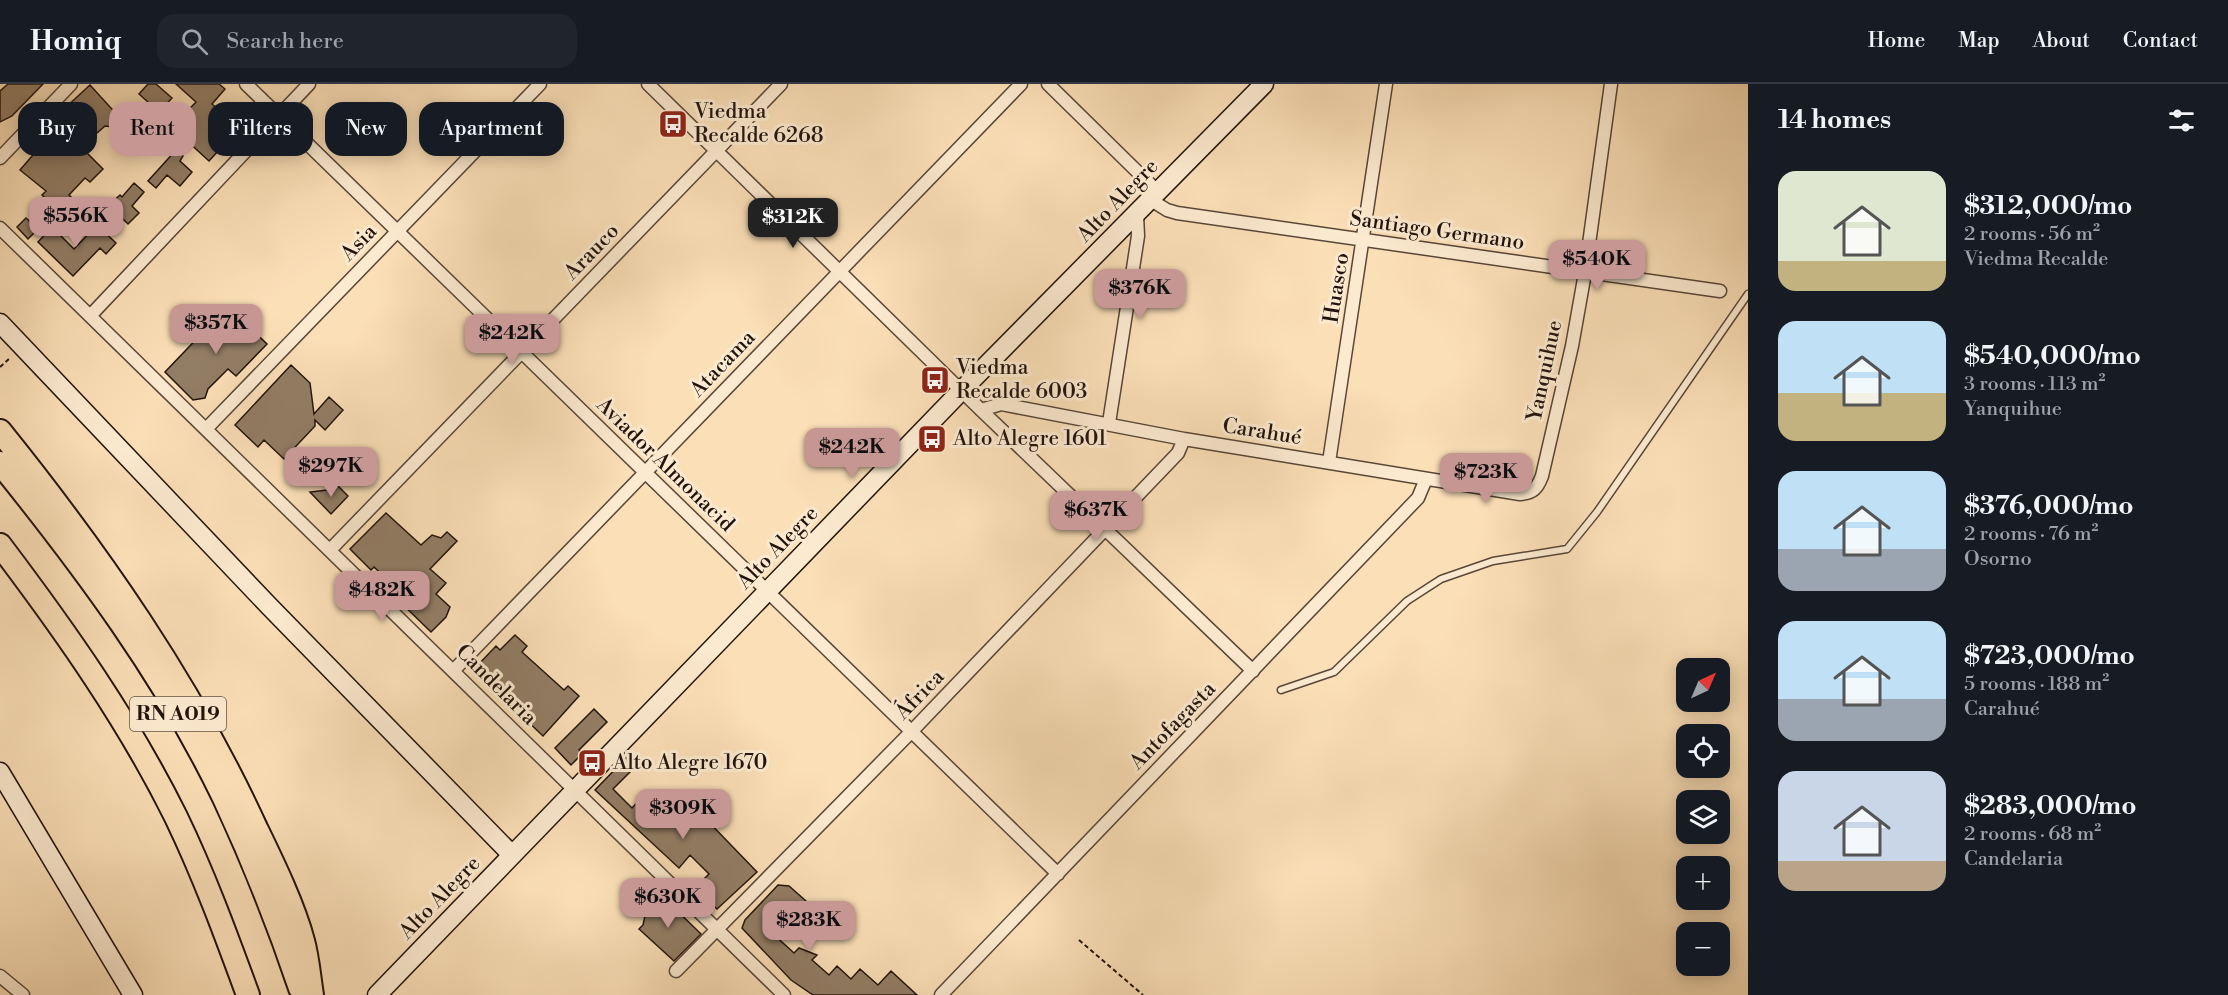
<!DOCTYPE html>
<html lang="en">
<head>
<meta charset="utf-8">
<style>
  body { margin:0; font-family:"Libre Bodoni",serif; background:#20242c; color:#f1f3f6; height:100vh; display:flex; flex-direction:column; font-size:22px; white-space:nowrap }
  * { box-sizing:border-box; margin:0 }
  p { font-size:20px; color:#9ea1a6 }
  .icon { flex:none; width:33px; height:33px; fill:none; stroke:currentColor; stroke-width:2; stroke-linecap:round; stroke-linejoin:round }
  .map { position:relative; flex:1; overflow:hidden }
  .sheet { display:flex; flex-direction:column; background:#171b24; width:480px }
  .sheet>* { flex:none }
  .hud { position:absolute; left:18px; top:18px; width:570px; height:54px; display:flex; gap:12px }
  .needle { width:39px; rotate:44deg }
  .controls { position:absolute; left:1676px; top:574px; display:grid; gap:12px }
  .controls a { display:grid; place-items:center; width:54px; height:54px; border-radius:12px; background:#171b24; box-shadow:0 3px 15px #0003; font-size:30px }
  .price { position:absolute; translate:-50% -51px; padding:0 14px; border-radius:12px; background:#c59692; color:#111; font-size:20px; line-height:39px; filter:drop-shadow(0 2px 3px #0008) }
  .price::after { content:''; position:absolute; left:50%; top:36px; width:18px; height:14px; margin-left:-9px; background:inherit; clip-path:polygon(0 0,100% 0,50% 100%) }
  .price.current { background:#222; color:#fff }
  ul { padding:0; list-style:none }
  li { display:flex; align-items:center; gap:18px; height:150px; padding:0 30px }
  li span { display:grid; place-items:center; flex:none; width:168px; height:120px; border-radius:18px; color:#555 }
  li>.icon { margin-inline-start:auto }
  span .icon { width:72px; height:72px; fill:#fffc; stroke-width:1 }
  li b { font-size:26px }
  h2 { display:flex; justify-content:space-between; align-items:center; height:72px; padding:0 30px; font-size:26px }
  .chip { padding:0 21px; border-radius:18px; background:#171b24; box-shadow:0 3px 15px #0003; font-size:21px; line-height:54px }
  .chip.current { background:#c59692; color:#111 }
  header { display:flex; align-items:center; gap:36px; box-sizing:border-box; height:84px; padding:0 30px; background:#171b24; border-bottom:2px solid #363941 }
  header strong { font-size:28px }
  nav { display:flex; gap:33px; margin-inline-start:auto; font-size:21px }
  .search { width:420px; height:54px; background:#20242c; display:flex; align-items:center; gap:15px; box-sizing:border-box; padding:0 21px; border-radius:18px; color:#9ea1a6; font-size:22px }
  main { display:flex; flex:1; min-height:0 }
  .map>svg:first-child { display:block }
  .building { fill:#927d65; stroke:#21130d; stroke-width:1.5 }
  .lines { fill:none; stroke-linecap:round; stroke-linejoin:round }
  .lane-casing { stroke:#584638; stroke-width:9 }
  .street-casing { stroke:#584638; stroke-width:15 }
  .secondary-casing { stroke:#21130d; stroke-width:21 }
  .highway-casing { stroke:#21130d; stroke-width:26 }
  .path { stroke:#21130d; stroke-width:2; stroke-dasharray:4.5 3; stroke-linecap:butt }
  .lane { stroke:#fcead0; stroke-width:6 }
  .street { stroke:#fcead0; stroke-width:12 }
  .secondary { stroke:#fcead0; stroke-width:18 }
  .highway { stroke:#fbdfb7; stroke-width:22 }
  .labels { text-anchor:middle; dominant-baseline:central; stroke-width:6; stroke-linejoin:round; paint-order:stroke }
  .shield { fill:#fcead0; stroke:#635448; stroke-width:1.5 }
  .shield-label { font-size:20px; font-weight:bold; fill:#21130d }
  .poi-label { font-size:21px; fill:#21130d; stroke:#fcead0; text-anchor:start }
  .street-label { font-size:21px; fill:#21130d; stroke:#fcead0 }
</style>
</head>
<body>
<header>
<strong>Homiq</strong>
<div class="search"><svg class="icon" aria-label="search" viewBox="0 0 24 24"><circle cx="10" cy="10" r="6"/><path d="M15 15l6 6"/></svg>Search here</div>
<nav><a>Home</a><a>Map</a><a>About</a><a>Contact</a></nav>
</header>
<main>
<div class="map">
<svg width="1748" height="911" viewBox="0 0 1748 911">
  <rect width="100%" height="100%" fill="#fbdfb7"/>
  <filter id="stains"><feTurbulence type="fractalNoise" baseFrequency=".00333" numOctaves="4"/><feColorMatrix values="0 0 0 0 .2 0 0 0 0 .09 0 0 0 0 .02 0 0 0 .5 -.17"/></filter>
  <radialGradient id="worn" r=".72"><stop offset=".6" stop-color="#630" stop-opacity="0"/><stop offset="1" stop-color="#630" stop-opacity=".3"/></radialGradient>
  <path class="building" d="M8 0H43L12 32 0 38V7Z
    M148 0H156L172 14 159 28 139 10Z
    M176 0H219L225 5 212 20 239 44 209 77 186 56 182 60 169 46 196 18Z
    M90 1 130 45 105 42 81 63 103 85 90 98 85 94 69 111 78 120 65 133 42 111 46 107 20 86 39 64 43 68 63 47 54 38 64 25Z
    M147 28 153 34 132 57 125 50Z
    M176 66 183 72 180 77 192 88 180 102 167 91 156 104 148 97Z
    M134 99 144 108 132 122 139 129 128 140 109 121 120 111 122 113Z
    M26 134 38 145 28 155 17 143Z
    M97 141 116 159 106 170 100 164 73 192 38 158 52 143 74 165Z
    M228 222 267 260 236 292 228 285 208 305 205 314 193 316 165 288Z
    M291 281 310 299 314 330 329 313 343 326 325 346 315 336V342L284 375 264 356 258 363 235 341Z
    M335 399 348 412 331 430 310 408 327 406Z
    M386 429 421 461 432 451 441 454 447 448 457 457 430 485 446 499 436 510 450 523 446 533 431 548 391 509 396 504 374 483 371 486 350 465Z
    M515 551 527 562 522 568 564 606 568 602 579 612 543 652 520 630 524 626 478 581 496 562 500 566Z
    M594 625 607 638 579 666 583 669 571 681 555 664Z
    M630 670 639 679 613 705 632 724 647 708 660 720 663 716 671 724 664 732 683 749 702 731 757 788 717 825 695 804 709 790 690 771 679 784 595 706Z
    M778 801 789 802 806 817 800 823 806 829 795 841 787 834 771 848 794 869 799 864 817 871 812 876 829 891 837 882 851 895 860 885 878 901 891 887 917 911H813L791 896 742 844 745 836Z
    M661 811 701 850 674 877 639 845 643 841 646 827Z"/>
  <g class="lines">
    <g class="lane-casing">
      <path id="lane" d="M1281 606 1334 588 1407 517 1441 495 1493 477 1567 465 1597 428 1748 210"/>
    </g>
    <g class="street-casing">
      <path id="street" d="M246 0 1058 790
        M648 0 981 326 1253 587
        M1048 0 1158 108
        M0 74 71 0
        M1151 116 1167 126 1177 129 1720 207
        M0 144 784 911
        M90 232 309 0
        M981 326 1001 320 1184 355 1520 410C1533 409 1537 405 1542 392L1572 262 1585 189 1611 0
        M1109 339 1138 152 1137 131
        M206 345 540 0
        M1329 378 1386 0
        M330 466 781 0
        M453 587 1021 0
        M676 887 911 648 1178 369 1184 355
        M0 892 23 911
        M941 911 1418 414 1426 395"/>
    </g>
    <g class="secondary-casing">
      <path id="secondary" d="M0 239 269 522 512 771
        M0 688 133 911
        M377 911 961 307 1264 0"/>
    </g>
    <g class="highway-casing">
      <path id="highway" d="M0 347C99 470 190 600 256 744 272 777 294 822 303 857 308 875 309 893 312 911
        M0 379C84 483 166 593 224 714 253 776 278 839 300 904
        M0 461C65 547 128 636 176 733 204 791 226 851 248 911"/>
    </g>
    <path class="path" d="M0 283 11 273
      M1079 856 1143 911"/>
    <use href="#lane" class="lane"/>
    <use href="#street" class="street"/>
    <use href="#secondary" class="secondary"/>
    <use href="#highway" class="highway"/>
  </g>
  <defs>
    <g id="bus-square" transform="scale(1.5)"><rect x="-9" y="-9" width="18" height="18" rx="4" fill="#8f2418" stroke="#fcead0"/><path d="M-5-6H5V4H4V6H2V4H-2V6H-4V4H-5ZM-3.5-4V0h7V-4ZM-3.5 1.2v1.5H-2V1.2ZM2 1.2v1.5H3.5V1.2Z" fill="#fff"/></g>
  </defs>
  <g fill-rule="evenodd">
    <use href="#bus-square" x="673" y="40"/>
    <use href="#bus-square" x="935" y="296"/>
    <use href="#bus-square" x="932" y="355"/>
    <use href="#bus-square" x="592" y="679"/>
  </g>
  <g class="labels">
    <rect class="shield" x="130" y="613" width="96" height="34" rx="4.5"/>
    <g class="shield-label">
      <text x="178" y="630">RN A019</text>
    </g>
    <g class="poi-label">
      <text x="694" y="28">Viedma<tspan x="694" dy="24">Recalde 6268</tspan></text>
      <text x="956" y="284">Viedma<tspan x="956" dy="24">Recalde 6003</tspan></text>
      <text x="953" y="355">Alto Alegre 1601</text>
      <text x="613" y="679">Alto Alegre 1670</text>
    </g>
    <g class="street-label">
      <text transform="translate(1118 117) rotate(-46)">Alto Alegre</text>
      <text transform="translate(1437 147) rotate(8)">Santiago Germano</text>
      <text transform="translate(359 159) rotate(-46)">Asia</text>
      <text transform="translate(592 168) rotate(-46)">Arauco</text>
      <text transform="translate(1337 204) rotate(-81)">Huasco</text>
      <text transform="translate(723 280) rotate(-46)">Atacama</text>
      <text transform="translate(1545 287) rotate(-78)">Yanquihue</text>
      <text transform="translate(1262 348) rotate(9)">Carahué</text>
      <text transform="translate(665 381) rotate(44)">Aviador Almonacid</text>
      <text transform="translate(778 464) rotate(-46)">Alto Alegre</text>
      <text transform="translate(496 601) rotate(45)">Candelaria</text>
      <text transform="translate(920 611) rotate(-46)">África</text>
      <text transform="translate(1173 642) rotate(-46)">Antofagasta</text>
      <text transform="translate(440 814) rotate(-46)">Alto Alegre</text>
    </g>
  </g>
  <rect width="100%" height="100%" filter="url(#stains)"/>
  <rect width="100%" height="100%" fill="url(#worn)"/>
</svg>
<div class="controls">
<a><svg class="needle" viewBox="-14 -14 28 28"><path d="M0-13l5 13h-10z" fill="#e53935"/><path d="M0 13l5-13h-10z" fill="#9ea1a6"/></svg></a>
<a><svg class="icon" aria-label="locate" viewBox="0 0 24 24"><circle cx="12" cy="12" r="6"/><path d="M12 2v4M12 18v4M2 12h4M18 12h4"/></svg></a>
<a><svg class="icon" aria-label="layers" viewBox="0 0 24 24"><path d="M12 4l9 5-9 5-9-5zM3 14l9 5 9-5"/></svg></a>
<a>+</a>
<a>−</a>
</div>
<b class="price" style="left:76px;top:164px">$556K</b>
<b class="price current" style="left:793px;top:165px">$312K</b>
<b class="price" style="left:1597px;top:207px">$540K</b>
<b class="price" style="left:1140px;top:236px">$376K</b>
<b class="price" style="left:216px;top:271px">$357K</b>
<b class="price" style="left:512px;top:281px">$242K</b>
<b class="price" style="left:852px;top:395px">$242K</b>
<b class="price" style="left:331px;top:414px">$297K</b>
<b class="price" style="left:1486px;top:420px">$723K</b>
<b class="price" style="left:1096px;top:458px">$637K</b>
<b class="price" style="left:382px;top:538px">$482K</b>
<b class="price" style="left:683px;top:756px">$309K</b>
<b class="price" style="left:668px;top:845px">$630K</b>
<b class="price" style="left:809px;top:868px">$283K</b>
<div class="hud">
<a class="chip">Buy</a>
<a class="chip current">Rent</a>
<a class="chip">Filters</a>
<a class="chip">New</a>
<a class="chip">Apartment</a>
</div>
</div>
<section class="sheet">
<h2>14 homes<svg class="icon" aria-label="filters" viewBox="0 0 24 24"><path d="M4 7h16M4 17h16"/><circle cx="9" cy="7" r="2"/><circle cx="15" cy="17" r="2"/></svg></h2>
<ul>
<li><span style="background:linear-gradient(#dfe7d0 75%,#c2b280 0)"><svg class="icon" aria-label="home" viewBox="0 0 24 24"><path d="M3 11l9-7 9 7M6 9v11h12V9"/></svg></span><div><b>$312,000/mo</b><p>2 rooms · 56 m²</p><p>Viedma Recalde</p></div></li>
<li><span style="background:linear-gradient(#bfe0f5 60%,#c2b280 0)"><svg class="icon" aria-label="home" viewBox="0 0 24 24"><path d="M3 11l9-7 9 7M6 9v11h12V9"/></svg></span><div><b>$540,000/mo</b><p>3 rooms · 113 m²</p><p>Yanquihue</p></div></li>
<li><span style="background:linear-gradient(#bfe0f5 65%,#9aa5b1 0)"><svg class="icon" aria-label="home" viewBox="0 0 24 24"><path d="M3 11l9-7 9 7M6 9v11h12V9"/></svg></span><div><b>$376,000/mo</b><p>2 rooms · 76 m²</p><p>Osorno</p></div></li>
<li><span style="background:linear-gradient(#bfe0f5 65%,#9aa5b1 0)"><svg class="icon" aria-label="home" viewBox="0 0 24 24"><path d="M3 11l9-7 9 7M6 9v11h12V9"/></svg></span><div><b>$723,000/mo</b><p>5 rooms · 188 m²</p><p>Carahué</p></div></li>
<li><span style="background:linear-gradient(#c9d6e8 75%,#b9a48a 0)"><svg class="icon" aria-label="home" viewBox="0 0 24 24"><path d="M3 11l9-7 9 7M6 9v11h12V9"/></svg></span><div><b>$283,000/mo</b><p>2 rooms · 68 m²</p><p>Candelaria</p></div></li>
</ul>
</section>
</main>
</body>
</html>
